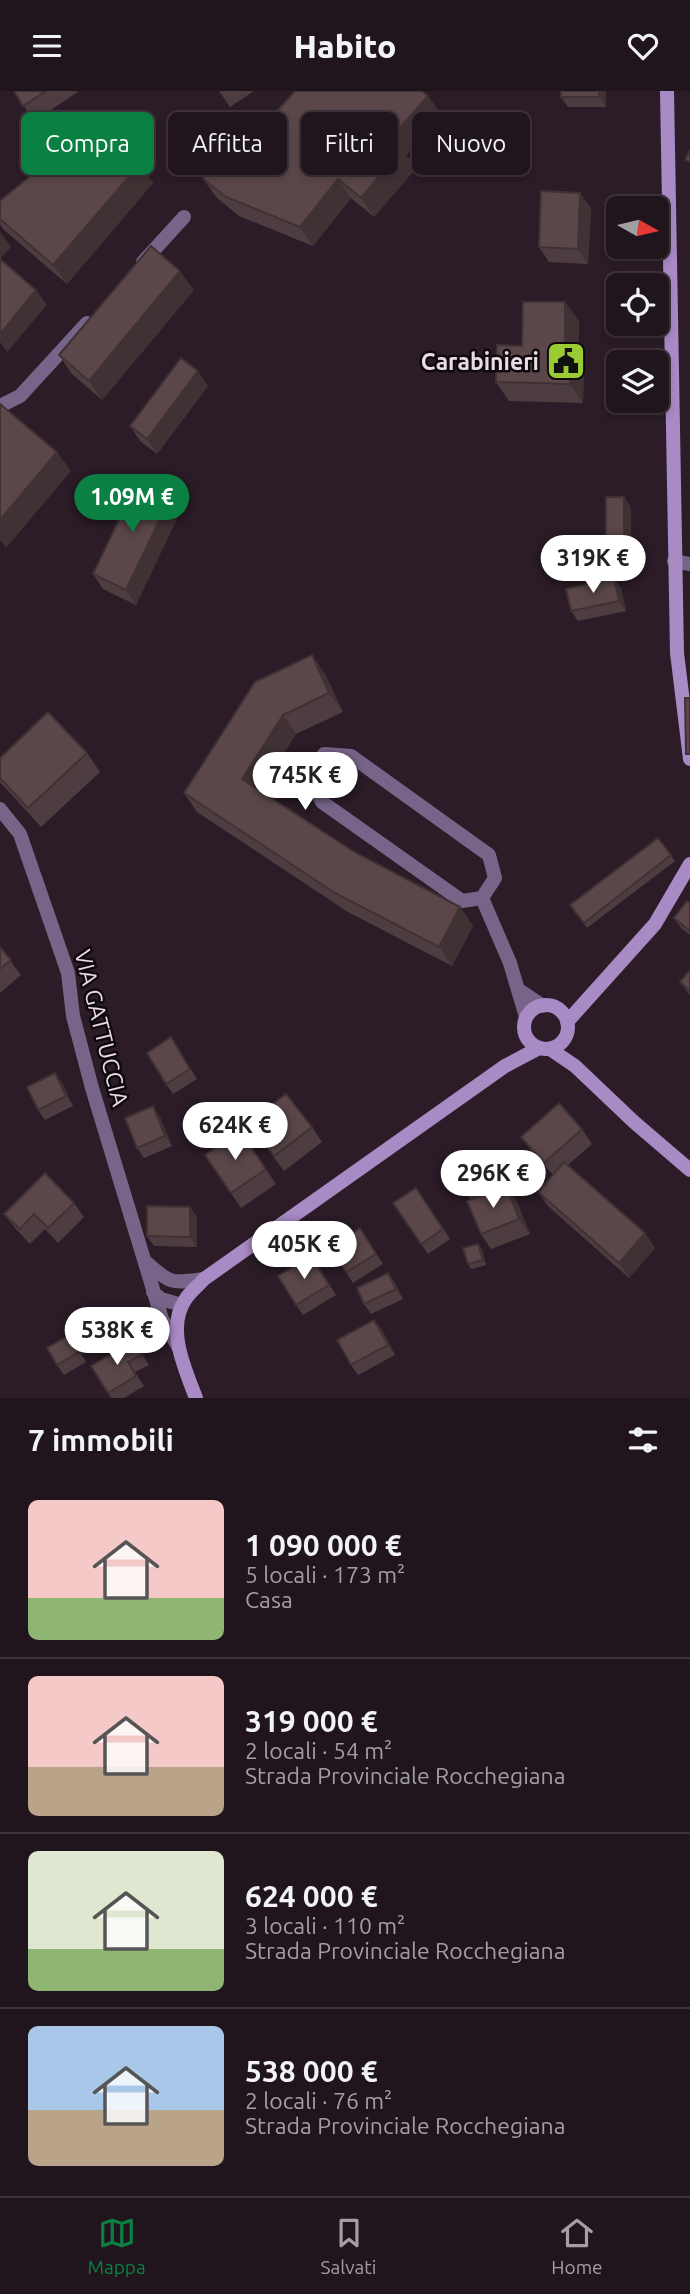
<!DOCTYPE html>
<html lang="it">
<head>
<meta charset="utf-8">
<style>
  body { margin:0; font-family:Ubuntu,sans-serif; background:#2d222a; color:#f1f3f6; height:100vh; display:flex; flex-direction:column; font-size:26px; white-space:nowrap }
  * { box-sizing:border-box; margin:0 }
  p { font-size:23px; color:#a29fa4 }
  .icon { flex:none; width:38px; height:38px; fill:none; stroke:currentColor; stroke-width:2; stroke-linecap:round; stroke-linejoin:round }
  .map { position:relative; height:1307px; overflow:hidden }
  .drawer { display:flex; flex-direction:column; background:#20151d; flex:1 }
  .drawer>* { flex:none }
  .banner { position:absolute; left:21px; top:21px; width:649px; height:63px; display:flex; gap:14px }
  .needle { width:46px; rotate:98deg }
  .tools { position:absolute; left:606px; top:105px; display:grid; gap:14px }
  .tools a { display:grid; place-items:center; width:63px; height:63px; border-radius:10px; background:#20151d; box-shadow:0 4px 10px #0003,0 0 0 2px #3d343b; font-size:35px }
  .price { position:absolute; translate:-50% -60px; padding:0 16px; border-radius:24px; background:#fff; color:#222; font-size:23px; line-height:46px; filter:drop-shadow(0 2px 4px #0008) }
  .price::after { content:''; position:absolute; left:50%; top:42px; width:21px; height:16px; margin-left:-10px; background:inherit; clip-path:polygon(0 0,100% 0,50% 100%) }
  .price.active { background:#0b8043; color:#fff }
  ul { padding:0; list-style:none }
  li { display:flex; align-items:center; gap:21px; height:175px; padding:0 28px }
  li+li { border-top:2px solid #3d343b }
  li span { display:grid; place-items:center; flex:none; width:196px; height:140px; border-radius:10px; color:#555 }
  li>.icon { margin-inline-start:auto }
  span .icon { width:84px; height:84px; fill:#fffc; stroke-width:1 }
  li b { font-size:30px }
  h2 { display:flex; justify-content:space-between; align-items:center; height:84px; padding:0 28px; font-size:30px }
  .tag { padding:0 24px; border-radius:10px; background:#20151d; box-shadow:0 4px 10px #0003,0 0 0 2px #3d343b; font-size:24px; line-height:63px }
  .tag.active { background:#0b8043; color:#fff }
  header { display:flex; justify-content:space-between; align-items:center; height:91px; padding:0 28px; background:#20151d; font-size:32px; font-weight:800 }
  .dock { display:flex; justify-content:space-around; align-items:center; height:98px; border-top:2px solid #3d343b; background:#20151d; font-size:19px; color:#a29fa4 }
  .dock a { display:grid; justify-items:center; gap:4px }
  .dock .active { color:#0b8043 }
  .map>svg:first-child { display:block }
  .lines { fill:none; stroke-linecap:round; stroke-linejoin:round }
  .street { stroke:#776589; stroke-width:14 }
  .secondary { stroke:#a88ac5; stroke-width:14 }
  .wall { fill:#4e3d40 }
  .shaded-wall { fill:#403234 }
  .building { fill:#5b474a; stroke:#403234; stroke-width:2 }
  .labels { text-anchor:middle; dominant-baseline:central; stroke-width:5; stroke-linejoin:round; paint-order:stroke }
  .poi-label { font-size:23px; font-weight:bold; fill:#e8dde4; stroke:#0f090d; text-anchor:end }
  .street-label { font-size:23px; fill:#e8dde4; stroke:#0f090d }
</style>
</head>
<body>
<header><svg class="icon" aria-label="menu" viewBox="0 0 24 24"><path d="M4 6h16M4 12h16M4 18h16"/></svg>Habito<svg class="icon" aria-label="heart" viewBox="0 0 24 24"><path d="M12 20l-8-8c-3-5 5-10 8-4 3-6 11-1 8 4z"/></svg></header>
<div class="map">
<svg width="690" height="1307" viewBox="0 0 690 1307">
  <rect width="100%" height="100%" fill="#2b1c27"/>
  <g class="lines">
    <path class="street" d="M143 171 184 126
      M0 315 20 305 87 232
      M674 470 690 473
      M324 663 351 665 489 764 495 787 482 807 462 810 322 711 309 684Z
      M0 718 20 743 68 882 73 925 92 997 162 1228 179 1257
      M482 807 510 872 526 926
      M519 899 543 915
      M147 1172C171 1194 173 1192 204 1188
      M153 1201 161 1208 182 1214"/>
    <path class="secondary" d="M667 0 677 562 690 668
      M524 936a22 22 0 1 1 44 0a22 22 0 1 1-44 0Z
      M567 931 655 833 690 773
      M550 958 575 975 634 1031 690 1079
      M196 1307C185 1278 166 1238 185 1209 190 1201 198 1195 204 1188L505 975 539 957"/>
  </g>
  <path class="wall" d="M14 0H77L78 1 34 30Z
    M219 0H254L230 16Z
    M606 0V16H568L561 6Z
    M428 5 441 24 406 64 416 77 374 126 351 107 313 155 239 125 217 107 203 88 273 48 279 41 270 28Z
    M140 73 153 92 67 193 3 138 0 133V110Z
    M580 102 591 117 588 173 549 171 539 156Z
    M194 199 102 309 72 283 59 264Z
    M579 230 578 267 584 275 583 312 509 310 496 291 522 255Z
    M208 295 157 363 140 350 130 335Z
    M172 403 182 417 136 514 103 498 93 483Z
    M631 416V468H613L606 458Z
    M621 497 626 520 578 530 571 520Z
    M325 583 343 621 296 643 260 700 356 762 460 816 473 835 452 875 348 821 197 721 184 702Z
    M87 662 100 681 41 736 0 691V667Z
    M658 747 675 770 587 837 570 814Z
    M690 812V844L681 837 674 827Z
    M0 856 21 884 0 902Z
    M690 879V904L680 891Z
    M171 946 197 988 173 1003 166 993Z
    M55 982 62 992 73 1015 45 1029 38 1019Z
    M160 1026 172 1055 144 1067 137 1057Z
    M248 1032 312 1036 322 1051 284 1080Z
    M582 1038 592 1053 568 1074 645 1142 655 1157 629 1187 549 1116 538 1101 553 1084 532 1061 521 1046Z
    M240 1040 276 1093 241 1117 205 1064Z
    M480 1069 487 1079 495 1099 516 1109 530 1143 491 1158 481 1143 470 1108 464 1100Z
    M416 1097 450 1148 428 1163 393 1112Z
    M74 1112 84 1126 58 1152 45 1138 30 1153 15 1137 4 1123Z
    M190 1116 197 1126V1156L154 1155 147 1145Z
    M360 1137 383 1173 353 1192 346 1181Z
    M482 1158 486 1174 471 1178 468 1173Z
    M311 1165 336 1204 303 1224 296 1214Z
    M395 1192 403 1208 371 1223 364 1213Z
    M374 1229 382 1239 395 1264 358 1284 351 1274Z
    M76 1254 86 1271 64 1284 57 1274Z
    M141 1260 149 1274 135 1281 144 1295 124 1307H111L91 1275Z"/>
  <path class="shaded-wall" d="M599 0H606V16L599 6Z
    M428 5 441 24 406 64 416 77 374 126 361 107 390 48Z
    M140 73 153 92 67 193 53 174Z
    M338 88 351 107 313 155 300 136Z
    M580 102 591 117 588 173 578 158Z
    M0 141 11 156 0 168Z
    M180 180 194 199 102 309 89 290Z
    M36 199 47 214 7 261 0 251V243Z
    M565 211 579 230 578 267 584 275 583 312 570 293 565 256Z
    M198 280 208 295 157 363 147 348Z
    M57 361 71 380 6 457 0 449V429Z
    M172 403 182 417 136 514 126 499Z
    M624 406 631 416V468L624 458Z
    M614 487 621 497 626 520 619 510Z
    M312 564 325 583 343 621 329 602Z
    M283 624 296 643 255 707 242 688Z
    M460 816 473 835 452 875 439 856Z
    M55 982 62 992 73 1015 66 1005Z
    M153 1015 160 1026 172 1055 165 1045Z
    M480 1069 487 1079 495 1100 488 1090Z
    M506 1094 516 1109 530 1143 519 1128Z
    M190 1116 197 1126V1156L190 1146Z
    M645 1142 655 1157 629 1187 619 1172Z
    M478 1153 482 1158 486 1174 483 1169Z
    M388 1182 395 1192 403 1208 396 1198Z
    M374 1229 382 1239 395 1264 388 1254Z
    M134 1250 141 1260 149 1274 141 1264Z"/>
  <path class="building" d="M14 0H46L23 15Z
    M295 0H422L428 5 390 48 402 58 361 107 338 88 300 136 226 106 203 88 250 30 273 48 282 38 270 28Z
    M561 0H599V6H561Z
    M95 32 140 73 53 174 0 128V110Z
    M690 59V71L685 69Z
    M541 100 580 102 578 158 539 156Z
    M151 155 180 180 89 290 59 264Z
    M0 168 36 199 0 243Z
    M523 211H565V256H571L570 293 496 291 497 254 522 255Z
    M181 267 198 280 147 348 130 335Z
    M0 313 57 361 0 429Z
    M139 387 172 403 126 499 93 483Z
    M606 406H624V458H606Z
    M614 487 619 510 571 520 566 498Z
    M312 564 329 602 283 624 242 688 356 762 460 816 439 856 335 802 184 702 255 591Z
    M685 607H690V663H686Z
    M48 621 87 662 28 717 0 687V667Z
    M658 747 671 764 584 832 570 814Z
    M687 810 690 812V840L674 827Z
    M0 856 11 869 0 878Z
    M690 879V900L680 891Z
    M171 946 190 978 166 993 147 962Z
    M55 982 66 1005 38 1019 27 996Z
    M286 1003 312 1036 274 1065 248 1032Z
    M559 1012 582 1038 544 1072 521 1046Z
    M153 1015 165 1045 137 1057 125 1027Z
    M240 1040 266 1078 231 1102 205 1064Z
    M480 1069 488 1090 464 1100 456 1079Z
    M564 1071 645 1142 619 1172 538 1101Z
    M45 1082 74 1112 48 1137 34 1123 20 1138 4 1123Z
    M506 1094 519 1128 481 1143 467 1110Z
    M416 1097 443 1138 421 1153 393 1112Z
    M147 1115 190 1116V1146L147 1145Z
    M360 1137 376 1163 346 1181 330 1155Z
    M478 1153 483 1169 468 1173 463 1157Z
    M311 1165 329 1194 296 1214 278 1185Z
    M388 1182 396 1198 364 1213 357 1197Z
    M374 1229 388 1254 351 1274 337 1249Z
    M69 1244 79 1261 57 1274 47 1257Z
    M134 1250 141 1264 128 1271 136 1285 108 1302 91 1275Z"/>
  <defs>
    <g id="civic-square" transform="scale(2.0125)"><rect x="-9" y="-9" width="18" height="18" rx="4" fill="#9acb34" stroke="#0f090d"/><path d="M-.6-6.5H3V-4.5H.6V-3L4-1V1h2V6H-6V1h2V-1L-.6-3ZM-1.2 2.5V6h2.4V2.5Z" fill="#111"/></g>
  </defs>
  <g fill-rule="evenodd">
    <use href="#civic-square" x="566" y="270"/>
  </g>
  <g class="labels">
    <g class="poi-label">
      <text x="539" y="270">Carabinieri</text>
    </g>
    <g class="street-label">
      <text transform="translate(102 937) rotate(76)">VIA GATTUCCIA</text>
    </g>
  </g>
</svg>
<div class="tools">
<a><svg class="needle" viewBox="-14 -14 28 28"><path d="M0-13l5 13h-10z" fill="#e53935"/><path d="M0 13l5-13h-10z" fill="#a29fa4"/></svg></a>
<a><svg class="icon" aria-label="locate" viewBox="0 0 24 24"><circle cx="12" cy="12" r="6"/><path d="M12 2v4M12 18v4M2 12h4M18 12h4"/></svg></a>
<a><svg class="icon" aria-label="layers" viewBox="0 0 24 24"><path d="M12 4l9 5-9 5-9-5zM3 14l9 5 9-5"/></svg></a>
</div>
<b class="price active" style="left:132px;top:443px">1.09M €</b>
<b class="price" style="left:593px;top:504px">319K €</b>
<b class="price" style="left:305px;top:721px">745K €</b>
<b class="price" style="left:235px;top:1071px">624K €</b>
<b class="price" style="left:493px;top:1119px">296K €</b>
<b class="price" style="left:304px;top:1190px">405K €</b>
<b class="price" style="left:117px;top:1276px">538K €</b>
<div class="banner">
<a class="tag active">Compra</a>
<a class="tag">Affitta</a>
<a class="tag">Filtri</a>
<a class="tag">Nuovo</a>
</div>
</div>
<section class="drawer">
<h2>7 immobili<svg class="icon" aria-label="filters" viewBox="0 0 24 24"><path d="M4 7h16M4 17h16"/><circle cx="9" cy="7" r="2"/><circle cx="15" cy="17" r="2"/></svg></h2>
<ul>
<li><span style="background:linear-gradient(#f6c9c9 70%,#8fb573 0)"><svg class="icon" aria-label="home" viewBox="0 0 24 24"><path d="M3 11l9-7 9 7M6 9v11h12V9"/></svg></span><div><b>1 090 000 €</b><p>5 locali · 173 m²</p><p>Casa</p></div></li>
<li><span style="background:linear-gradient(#f6c9c9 65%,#b9a48a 0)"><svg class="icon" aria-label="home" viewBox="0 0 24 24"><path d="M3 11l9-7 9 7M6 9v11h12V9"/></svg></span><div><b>319 000 €</b><p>2 locali · 54 m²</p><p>Strada Provinciale Rocchegiana</p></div></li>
<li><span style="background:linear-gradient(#dfe7d0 70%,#8fb573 0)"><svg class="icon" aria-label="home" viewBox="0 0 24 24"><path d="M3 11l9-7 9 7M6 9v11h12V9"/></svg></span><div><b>624 000 €</b><p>3 locali · 110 m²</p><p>Strada Provinciale Rocchegiana</p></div></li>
<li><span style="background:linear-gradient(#a9c7e8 60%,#b9a48a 0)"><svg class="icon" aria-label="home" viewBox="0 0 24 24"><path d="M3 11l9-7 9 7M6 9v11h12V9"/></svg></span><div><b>538 000 €</b><p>2 locali · 76 m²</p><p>Strada Provinciale Rocchegiana</p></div></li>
</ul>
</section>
<nav class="dock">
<a class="active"><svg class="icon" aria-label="map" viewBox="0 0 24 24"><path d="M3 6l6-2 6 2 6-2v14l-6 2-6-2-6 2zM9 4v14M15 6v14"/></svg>Mappa</a>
<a><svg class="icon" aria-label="saved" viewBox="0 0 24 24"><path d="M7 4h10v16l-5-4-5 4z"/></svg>Salvati</a>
<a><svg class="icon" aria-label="home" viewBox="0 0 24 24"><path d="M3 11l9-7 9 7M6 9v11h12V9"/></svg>Home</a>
</nav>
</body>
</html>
